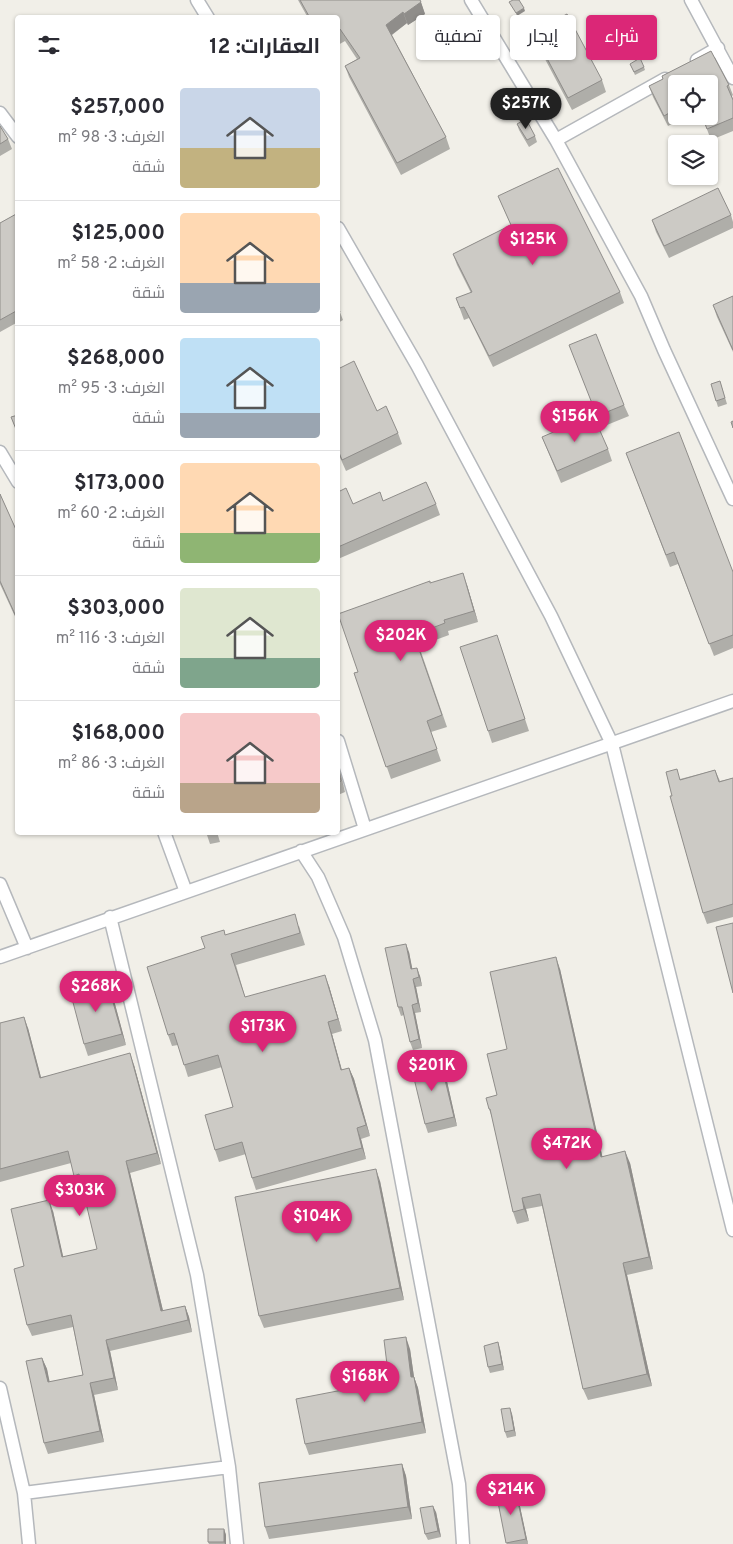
<!DOCTYPE html>
<html lang="ar">
<head>
<meta charset="utf-8">
<style>
  body { margin:0; font-family:Overpass,Cairo,sans-serif; background:#f2f2f3; color:#2b2b33; direction:rtl; height:100vh; display:flex; flex-direction:column; font-size:19px; white-space:nowrap }
  * { box-sizing:border-box; margin:0 }
  p { font-size:16px; color:#7c7c81 }
  .icon { flex:none; width:28px; height:28px; fill:none; stroke:currentColor; stroke-width:2; stroke-linecap:round; stroke-linejoin:round }
  .map { position:relative; flex:1; overflow:hidden; direction:ltr }
  .sheet { position:absolute; left:15px; top:15px; width:325px; height:820px; display:flex; flex-direction:column; background:#fff; border-radius:5px; box-shadow:0 1px 4px #0004; direction:rtl }
  .sheet>* { flex:none }
  .banner { position:absolute; left:355px; top:15px; width:302px; height:45px; direction:rtl; display:flex; gap:10px }
  .tools { position:absolute; left:668px; top:75px; display:grid; gap:10px }
  .tools a { display:grid; place-items:center; width:50px; height:50px; border-radius:5px; background:#fff; box-shadow:0 1px 4px #0004; font-size:25px }
  .price { position:absolute; translate:-50% -42px; padding:0 11px; border-radius:18px; background:#db2777; color:#fff; font-size:16px; line-height:32px; filter:drop-shadow(0 1px 2px #0008) }
  .price::after { content:''; position:absolute; left:50%; top:30px; width:15px; height:11px; margin-left:-8px; background:inherit; clip-path:polygon(0 0,100% 0,50% 100%) }
  .price.on { background:#222; color:#fff }
  ul { padding:0; list-style:none }
  li { display:flex; align-items:center; gap:15px; height:125px; padding:0 20px }
  li+li { border-top:1px solid #e1e1e2 }
  li span { display:grid; place-items:center; flex:none; width:140px; height:100px; border-radius:5px; color:#555 }
  li>.icon { margin-inline-start:auto }
  span .icon { width:60px; height:60px; fill:#fffc; stroke-width:1 }
  li b { font-size:21px }
  h2 { display:flex; justify-content:space-between; align-items:center; height:60px; padding:0 20px; font-size:21px }
  .pill { padding:0 18px; border-radius:5px; background:#fff; box-shadow:0 1px 4px #0004; font-size:18px; line-height:45px }
  .pill.on { background:#db2777; color:#fff }
  .map>svg:first-child { display:block }
  .lines { fill:none; stroke-linecap:round; stroke-linejoin:round }
  .minor-casing { stroke:#b5b8bc; stroke-width:15 }
  .minor { stroke:#fff; stroke-width:12 }
  .wall { fill:#afaea9 }
  .shaded-wall { fill:#8f8d8a }
  .building { fill:#cccac5; stroke:#8f8d8a }
</style>
</head>
<body>
<div class="map">
<svg width="733" height="1544" viewBox="0 0 733 1544">
  <rect width="100%" height="100%" fill="#f1efe8"/>
  <g class="lines">
    <g class="minor-casing">
      <path id="minor" d="M197 0 208 18
        M471 0 556 140 641 296 664 350 733 499
        M691 0 733 78
        M697 60 718 48
        M0 113 18 137
        M556 140 665 79
        M338 228 417 365 551 616 612 744 733 1230
        M0 452 18 482
        M338 741 365 829
        M164 832 186 892
        M301 851 318 877 344 937 375 1040 459 1484 463 1544
        M0 884 27 948
        M110 917 197 1275 229 1467 237 1544
        M0 957 733 701
        M0 1388 24 1493 29 1544
        M24 1493 229 1467"/>
    </g>
    <use href="#minor" class="minor"/>
  </g>
  <path class="wall" d="M298 0H420L425 14 408 25 407 23 392 35 446 137 450 149 401 175 349 77 345 66 357 59 345 41 338 45V18H308Z
    M533 32 602 80 606 92 572 110 537 44Z
    M711 51 729 85 733 95 732 96 733 100V131L711 140 702 116H709V84H676V116H693L683 121 682 119 668 126 653 97 649 86 663 79 662 76Z
    M630 64 644 67 645 70 635 75Z
    M517 124 535 136 537 142 529 147 519 130Z
    M0 126 8 139 12 149 0 156Z
    M498 196 620 292 624 303 493 367 469 318 464 320 456 298 471 293 457 265 453 254 511 225Z
    M18 213V322L0 332V223Z
    M731 215 733 222V228L669 258 656 232 652 220Z
    M733 296V352L717 317 713 305Z
    M338 307 343 320 338 323Z
    M569 345 624 405 629 416 602 427Z
    M338 369 398 433 402 444 346 471 338 453Z
    M720 381 727 404 718 407 711 384Z
    M542 437 608 449 612 461 561 483Z
    M626 453 733 572V648L714 656 678 564 670 567Z
    M338 492 353 504H436L440 515 338 559Z
    M0 494 18 534V623L0 584Z
    M430 583 467 585 478 622 448 631 449 635 419 646 447 727 431 732 441 761 391 779 354 673 358 672Z
    M501 647 529 731 492 743 488 731Z
    M338 765 345 792 338 795Z
    M715 770 720 781 733 778V917L707 924 703 913 672 796 680 779Z
    M206 832H217L220 842 210 844Z
    M299 926 305 945 236 965 245 997 329 986 342 1031 332 1034 342 1070 349 1068 354 1079 370 1136 361 1139 366 1159 256 1190 252 1178 246 1154 219 1162 215 1150 233 1107 222 1067 188 1077 178 1045 172 1046 168 1035 205 948 226 935Z
    M409 952 412 969 420 976 422 986 416 987 421 1012 415 1013 422 1048 413 1050 410 1042 404 1015 401 1016 398 1007Z
    M560 969 602 1156 630 1163 653 1269 627 1275 652 1386 588 1400 583 1389 542 1206 526 1209 529 1221 517 1224 513 1212 493 1120 489 1109 497 1095 507 1049Z
    M107 981 112 993 126 1045 88 1056 84 1044Z
    M0 1023 28 1028 41 1077 134 1065 161 1164 130 1173 163 1311 185 1306 189 1317 192 1332 110 1351 118 1390 94 1395 104 1442 48 1454 44 1443 42 1358 47 1369 49 1382 83 1375 73 1327 32 1336 27 1325 24 1266 53 1211 63 1257 97 1249 82 1186 78 1187 71 1163 0 1182Z
    M440 1059 444 1068 457 1126 428 1133 425 1124Z
    M380 1181 404 1300 264 1328 259 1316Z
    M410 1349 414 1377 418 1388 426 1433 309 1455 305 1444 389 1381Z
    M500 1349 504 1370 490 1373 488 1367Z
    M512 1414 516 1436 507 1438 505 1432Z
    M402 1464 406 1476 412 1519 269 1539 265 1527Z
    M496 1492 518 1497 528 1544H507Z
    M436 1512 441 1537 428 1540 425 1534Z
    M224 1529 226 1535V1544H209L208 1542Z"/>
  <path class="shaded-wall" d="M421 2 425 14 408 25 404 14Z
    M524 8 525 11 517 16 516 13Z
    M403 12 407 23 390 36 386 25Z
    M463 573 467 585 478 622 474 611Z
    M338 765 345 792 338 768Z
    M406 944 409 952 414 977 411 969Z
    M556 957 560 969 605 1168 601 1157Z
    M417 968 420 976 422 986 419 977Z
    M325 975 329 986 342 1031 338 1019Z
    M413 979 416 987 421 1012 418 1003Z
    M107 981 112 993 126 1045 122 1034Z
    M412 1005 415 1013 422 1048 419 1039Z
    M24 1017 28 1028 44 1089 40 1078Z
    M328 1022 332 1034 345 1082 341 1070Z
    M130 1053 134 1065 161 1164 157 1153Z
    M440 1059 444 1068 457 1126 454 1117Z
    M349 1068 354 1079 370 1136 366 1125Z
    M357 1128 361 1139 366 1159 362 1148Z
    M625 1151 630 1163 653 1269 649 1257Z
    M126 1161 130 1173 166 1323 161 1311Z
    M376 1169 380 1181 404 1300 400 1288Z
    M522 1198 526 1209 529 1221 524 1209Z
    M49 1200 53 1211 66 1269 62 1257Z
    M623 1263 627 1275 652 1386 647 1374Z
    M185 1306 189 1317 192 1332 188 1320Z
    M406 1337 410 1349 414 1377 418 1388 426 1433 422 1422 411 1377Z
    M106 1340 110 1351 118 1390 114 1378Z
    M498 1342 500 1349 504 1370 502 1364Z
    M42 1358 47 1369 52 1393 48 1382Z
    M90 1383 94 1395 104 1442 100 1431Z
    M510 1408 512 1414 516 1436 514 1430Z
    M402 1464 406 1476 412 1519 408 1507Z
    M515 1488 518 1497 528 1544 526 1539Z
    M433 1506 436 1512 441 1537 438 1531Z
    M224 1529 226 1535V1544H225L224 1542Z"/>
  <path class="building" d="M300 0H420L421 2 404 14 403 12 386 25 446 137 397 163 345 66 360 58 340 29 338 31V18H310Z
    M513 0H519L524 8 516 13 509 2Z
    M567 14 602 80 568 98 533 32Z
    M711 51 729 85 727 86 733 100V118L707 129 702 116H709V84H676V109L664 116 649 86 663 79 662 76Z
    M640 58 644 67 634 72 630 64Z
    M526 119 535 136 527 140 517 124Z
    M0 126 8 139 0 144Z
    M558 168 620 292 489 356 464 307 460 308 456 298 472 292 453 254 511 225 498 196Z
    M718 188 731 215 664 246 652 220Z
    M18 213V310L0 320V223Z
    M733 296V350L713 305Z
    M338 307 340 312 338 313Z
    M596 334 624 405 597 416 569 345Z
    M354 361 377 411 386 406 398 433 342 460 338 450V369Z
    M720 381 725 398 716 401 711 384Z
    M18 415V434L11 417Z
    M593 415 608 449 557 471 542 437Z
    M733 421V428L731 422Z
    M679 432 733 572V635L709 644 674 552 666 555 626 453Z
    M426 482 436 504 338 547V492L346 488 353 504 380 492 383 501Z
    M0 494 18 534V621L0 581Z
    M463 573 474 611 444 620 445 623 414 635 442 715 427 721 437 749 386 767 354 673 358 672 338 614 430 581V583Z
    M497 635 525 719 488 731 460 647Z
    M338 768 341 781 338 783Z
    M677 769 680 780 715 770 719 782 733 778V904L703 913 670 796H672L666 772Z
    M295 914 300 933 231 954 245 997 325 975 338 1019 328 1022 341 1070 349 1068 366 1125 357 1128 362 1148 252 1178 242 1142 215 1150 205 1115 233 1107 218 1055 184 1065 174 1033 168 1035 147 967 205 948 201 937 224 930 225 935Z
    M733 923V993L716 927Z
    M406 944 411 969 417 968 419 977 413 979 418 1003 412 1005 419 1039 410 1042 402 1007H398L385 948Z
    M556 957 601 1157 625 1151 649 1257 623 1263 647 1374 583 1389 540 1194 522 1198 524 1209 513 1212 490 1109H489L486 1098 497 1095 487 1054 507 1049 490 972Z
    M107 981 122 1034 84 1044 70 991Z
    M24 1017 40 1078 130 1053 157 1153 126 1161 161 1311 185 1306 188 1320 106 1340 114 1378 90 1383 100 1431 44 1443 26 1361 42 1358 48 1382 83 1375 71 1315 27 1325 14 1269 24 1266 11 1209 49 1200 62 1257 97 1249 79 1174 74 1176 68 1151 0 1169V1023Z
    M440 1059 454 1117 425 1124 411 1066Z
    M376 1169 400 1288 259 1316 235 1197Z
    M406 1337 411 1377H414L422 1422 305 1444 296 1399 389 1381 384 1340Z
    M498 1342 502 1364 488 1367 484 1346Z
    M510 1408 514 1430 505 1432 501 1409Z
    M402 1464 408 1507 265 1527 259 1483Z
    M515 1488 526 1539 506 1543 496 1492Z
    M433 1506 438 1531 425 1534 420 1508Z
    M208 1529H224V1542H208Z"/>
</svg>
<div class="tools">
<a><svg class="icon" aria-label="locate" viewBox="0 0 24 24"><circle cx="12" cy="12" r="6"/><path d="M12 2v4M12 18v4M2 12h4M18 12h4"/></svg></a>
<a><svg class="icon" aria-label="layers" viewBox="0 0 24 24"><path d="M12 4l9 5-9 5-9-5zM3 14l9 5 9-5"/></svg></a>
</div>
<b class="price on" style="left:526px;top:130px">$257K</b>
<b class="price" style="left:533px;top:266px">$125K</b>
<b class="price" style="left:575px;top:443px">$156K</b>
<b class="price" style="left:401px;top:662px">$202K</b>
<b class="price" style="left:96px;top:1013px">$268K</b>
<b class="price" style="left:263px;top:1053px">$173K</b>
<b class="price" style="left:432px;top:1092px">$201K</b>
<b class="price" style="left:567px;top:1170px">$472K</b>
<b class="price" style="left:80px;top:1217px">$303K</b>
<b class="price" style="left:317px;top:1243px">$104K</b>
<b class="price" style="left:365px;top:1403px">$168K</b>
<b class="price" style="left:511px;top:1516px">$214K</b>
<div class="banner">
<a class="pill on">شراء</a>
<a class="pill">إيجار</a>
<a class="pill">تصفية</a>
</div>
<section class="sheet">
<h2>العقارات: 12<svg class="icon" aria-label="filters" viewBox="0 0 24 24"><path d="M4 7h16M4 17h16"/><circle cx="9" cy="7" r="2"/><circle cx="15" cy="17" r="2"/></svg></h2>
<ul>
<li><span style="background:linear-gradient(#c9d6e8 60%,#c2b280 0)"><svg class="icon" aria-label="home" viewBox="0 0 24 24"><path d="M3 11l9-7 9 7M6 9v11h12V9"/></svg></span><div><b>$257,000</b><p>الغرف: 3 · 98 m²</p><p>شقة</p></div></li>
<li><span style="background:linear-gradient(#ffd9b3 70%,#9aa5b1 0)"><svg class="icon" aria-label="home" viewBox="0 0 24 24"><path d="M3 11l9-7 9 7M6 9v11h12V9"/></svg></span><div><b>$125,000</b><p>الغرف: 2 · 58 m²</p><p>شقة</p></div></li>
<li><span style="background:linear-gradient(#bfe0f5 75%,#9aa5b1 0)"><svg class="icon" aria-label="home" viewBox="0 0 24 24"><path d="M3 11l9-7 9 7M6 9v11h12V9"/></svg></span><div><b>$268,000</b><p>الغرف: 3 · 95 m²</p><p>شقة</p></div></li>
<li><span style="background:linear-gradient(#ffd9b3 70%,#8fb573 0)"><svg class="icon" aria-label="home" viewBox="0 0 24 24"><path d="M3 11l9-7 9 7M6 9v11h12V9"/></svg></span><div><b>$173,000</b><p>الغرف: 2 · 60 m²</p><p>شقة</p></div></li>
<li><span style="background:linear-gradient(#dfe7d0 70%,#7fa58c 0)"><svg class="icon" aria-label="home" viewBox="0 0 24 24"><path d="M3 11l9-7 9 7M6 9v11h12V9"/></svg></span><div><b>$303,000</b><p>الغرف: 3 · 116 m²</p><p>شقة</p></div></li>
<li><span style="background:linear-gradient(#f6c9c9 70%,#b9a48a 0)"><svg class="icon" aria-label="home" viewBox="0 0 24 24"><path d="M3 11l9-7 9 7M6 9v11h12V9"/></svg></span><div><b>$168,000</b><p>الغرف: 3 · 86 m²</p><p>شقة</p></div></li>
</ul>
</section>
</div>
</body>
</html>
